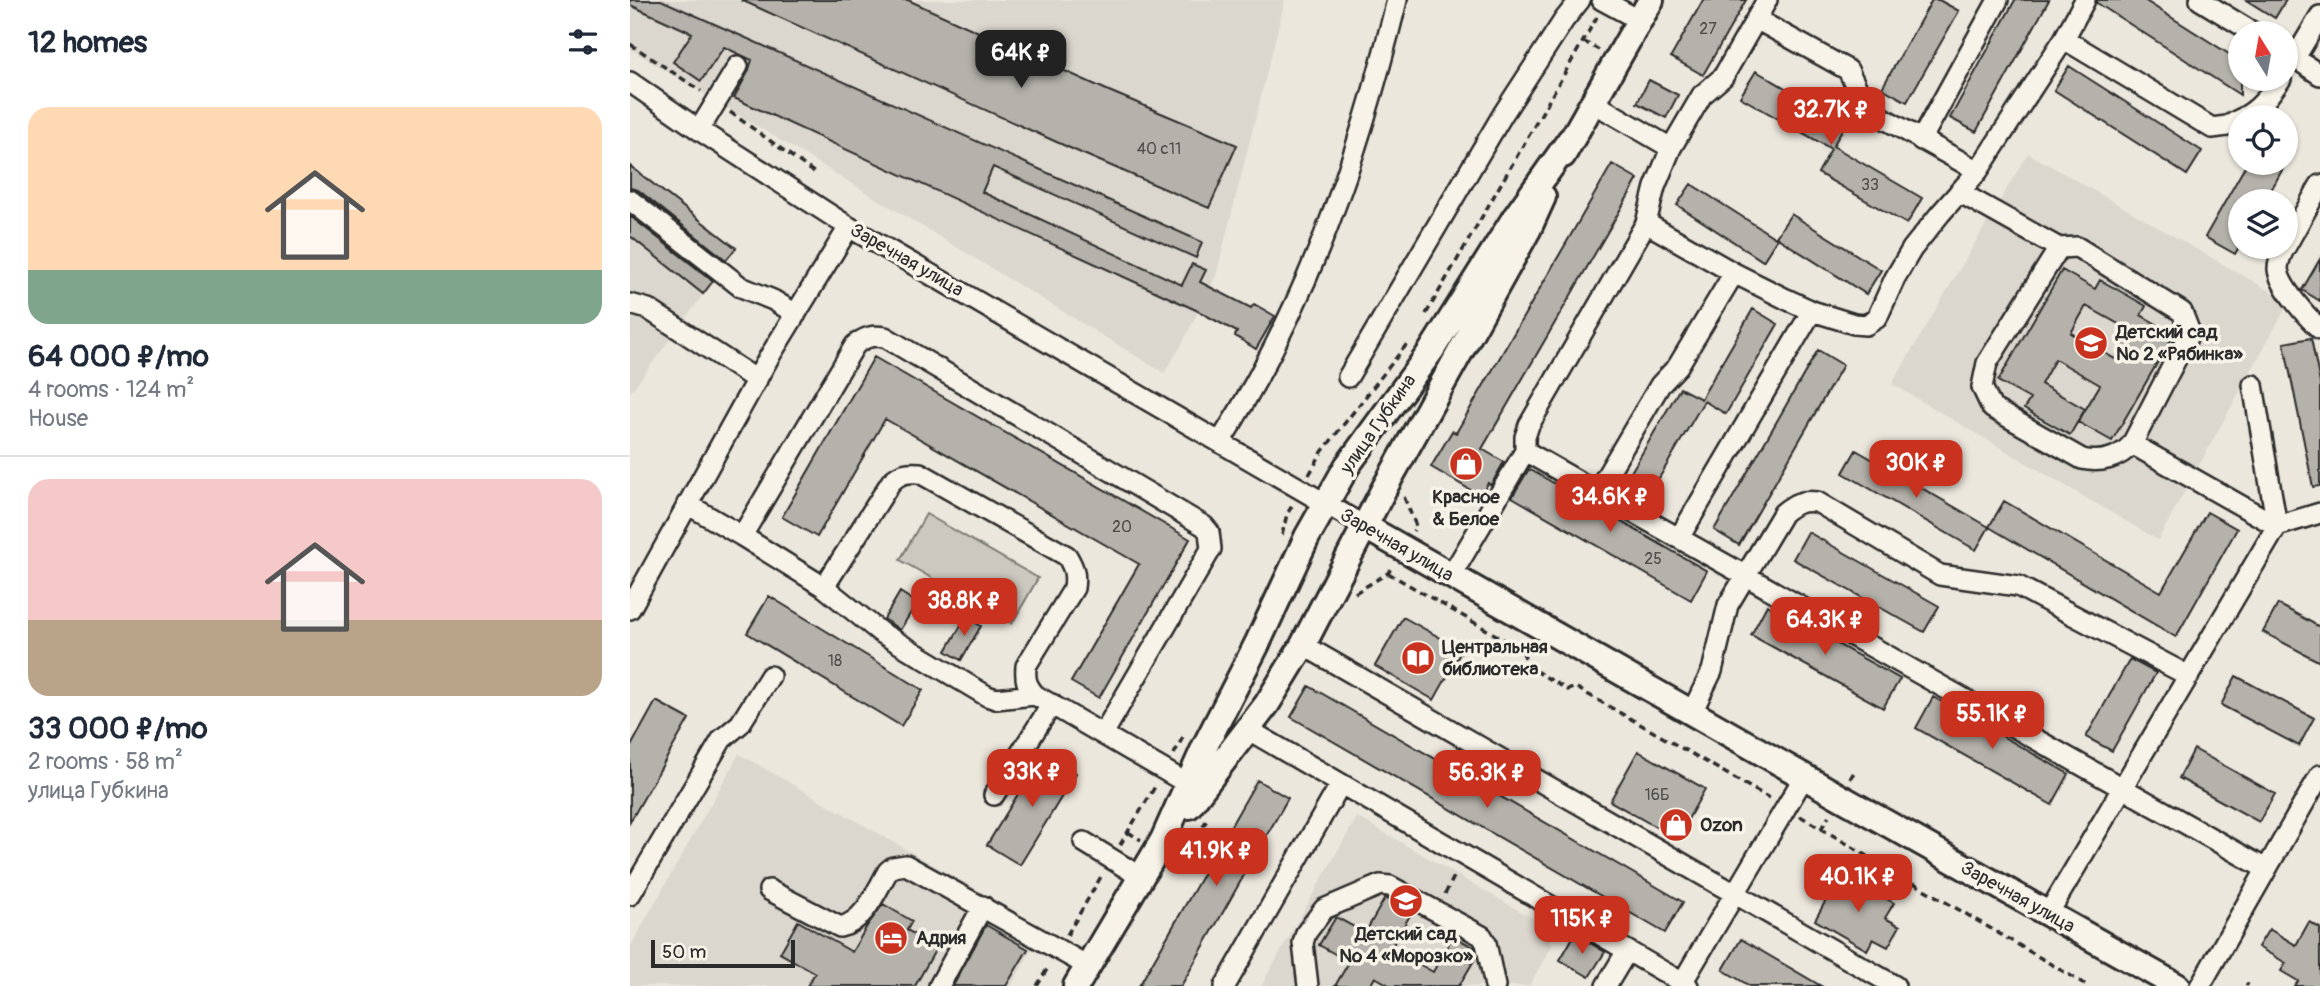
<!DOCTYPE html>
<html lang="en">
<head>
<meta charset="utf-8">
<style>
  body { margin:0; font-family:Pangolin,sans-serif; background:#f6f6f7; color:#1f2937; height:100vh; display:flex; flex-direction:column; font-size:26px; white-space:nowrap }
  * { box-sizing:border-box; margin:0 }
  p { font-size:23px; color:#747a83 }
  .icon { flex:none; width:38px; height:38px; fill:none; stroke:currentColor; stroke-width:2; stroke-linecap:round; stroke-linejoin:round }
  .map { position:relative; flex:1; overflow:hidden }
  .panel { display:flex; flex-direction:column; background:#fff; width:630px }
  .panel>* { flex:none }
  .needle { width:46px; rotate:349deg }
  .fabs { position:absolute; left:1598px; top:21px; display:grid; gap:14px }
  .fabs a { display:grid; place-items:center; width:70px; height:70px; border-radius:50%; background:#fff; box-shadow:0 2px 5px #0004; font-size:35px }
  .scale { position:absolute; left:21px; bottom:18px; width:144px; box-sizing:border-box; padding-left:7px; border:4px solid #2b2b2b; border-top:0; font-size:19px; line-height:24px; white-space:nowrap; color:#2b2b2b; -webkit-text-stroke:5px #f7f3e8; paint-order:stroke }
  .price { position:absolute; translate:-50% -60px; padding:0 16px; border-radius:14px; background:#c8321e; color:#fff; font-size:23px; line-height:46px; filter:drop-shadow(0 2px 4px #0008) }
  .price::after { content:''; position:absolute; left:50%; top:42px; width:21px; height:16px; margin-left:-10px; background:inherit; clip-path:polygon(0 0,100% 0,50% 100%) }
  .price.on { background:#222; color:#fff }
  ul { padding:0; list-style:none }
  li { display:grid; align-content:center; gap:14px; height:371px; padding:0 28px }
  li+li { border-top:2px solid #e0e1e3 }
  li span { display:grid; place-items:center; height:217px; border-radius:21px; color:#555 }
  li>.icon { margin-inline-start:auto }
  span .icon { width:126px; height:126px; fill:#fffc; stroke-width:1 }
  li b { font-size:30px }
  h2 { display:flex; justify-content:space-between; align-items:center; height:84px; padding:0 28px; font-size:30px }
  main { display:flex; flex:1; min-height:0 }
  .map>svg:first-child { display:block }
  .built { fill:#dbd7ce }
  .green { fill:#cbc8bf; stroke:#7b7a75; stroke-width:2 }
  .building { fill:#b5b2ab; stroke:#2b2b2b; stroke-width:2; fill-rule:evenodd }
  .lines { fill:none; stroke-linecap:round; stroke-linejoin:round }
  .minor-casing { stroke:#2b2b2b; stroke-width:24 }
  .major-casing { stroke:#2b2b2b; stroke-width:30 }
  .path { stroke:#2b2b2b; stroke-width:3.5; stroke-dasharray:7 5; stroke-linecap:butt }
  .minor { stroke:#f7f3e8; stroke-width:19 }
  .major { stroke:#f7f3e8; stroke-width:24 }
  .labels { text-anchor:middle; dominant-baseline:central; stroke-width:7; stroke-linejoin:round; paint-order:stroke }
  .number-label { font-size:16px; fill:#4e4d4b }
  .street-label { font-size:19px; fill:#2b2b2b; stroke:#f7f3e8 }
  .poi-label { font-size:19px; font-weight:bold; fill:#2b2b2b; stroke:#f7f3e8; text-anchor:start }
</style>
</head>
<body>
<main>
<section class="panel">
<h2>12 homes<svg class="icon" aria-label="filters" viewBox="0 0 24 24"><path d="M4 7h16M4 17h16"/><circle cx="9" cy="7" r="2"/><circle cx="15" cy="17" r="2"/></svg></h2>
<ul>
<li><span style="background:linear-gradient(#ffd9b3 75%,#7fa58c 0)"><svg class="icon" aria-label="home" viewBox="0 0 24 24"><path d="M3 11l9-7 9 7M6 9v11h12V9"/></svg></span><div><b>64 000 ₽/mo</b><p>4 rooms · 124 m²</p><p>House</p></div></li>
<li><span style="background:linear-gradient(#f6c9c9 65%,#b9a48a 0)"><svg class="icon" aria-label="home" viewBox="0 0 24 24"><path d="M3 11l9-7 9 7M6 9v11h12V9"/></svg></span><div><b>33 000 ₽/mo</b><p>2 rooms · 58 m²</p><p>улица Губкина</p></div></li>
</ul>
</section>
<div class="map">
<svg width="1690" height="986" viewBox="0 0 1690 986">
  <rect width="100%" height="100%" fill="#ebe7dd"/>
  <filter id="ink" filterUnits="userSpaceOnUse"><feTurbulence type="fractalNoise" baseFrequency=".0143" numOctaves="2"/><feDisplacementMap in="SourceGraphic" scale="14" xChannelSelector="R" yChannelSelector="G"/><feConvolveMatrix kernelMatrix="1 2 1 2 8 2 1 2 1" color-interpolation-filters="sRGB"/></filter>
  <g filter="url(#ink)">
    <path class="built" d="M0 0H655L586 276 551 346 534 373 0 49Z
      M1398 153 1659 302 1528 540 1262 384Z
      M0 164 108 248 0 393Z
      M109 754 414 928 381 986H0V947Z
      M727 817 919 928 922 946 899 986H631Z"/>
    <path class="green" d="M296 514 408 578 382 624 270 560Z"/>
    <path class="building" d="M0 0H31L572 242 566 258 363 167 352 192 552 285 562 264 576 270 570 282 621 308 624 304 645 316 626 349 605 336 607 332 566 310 104 98 118 72 122 60 94 47 71 81 43 62 62 33 0 5Z
      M111 0H278L479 91 607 145 579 208 451 153Z
      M1073 0H1116L1073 75 1041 57Z
      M1302 0H1309L1329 11 1277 102 1252 88Z
      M1385 0H1419L1346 132 1320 118Z
      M1467 0H1514L1610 61V95L1467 3Z
      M1616 0H1656L1645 18Z
      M1439 66 1572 151 1557 175 1424 90Z
      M1126 71 1216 123 1203 146 1292 198 1277 224 1188 173 1201 149 1110 97Z
      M1019 80 1048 95 1036 118 1007 103Z
      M1617 163H1656L1635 201H1610V245L1605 254 1575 237Z
      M982 164 1008 179 852 449 874 462 861 485 858 483 851 496 801 467 822 431 826 433Z
      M0 166 106 248 96 260 8 190 0 188Z
      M1061 184 1147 239 1133 261 1047 205Z
      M1161 214 1251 270 1236 294 1146 237Z
      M0 216 83 281 73 294 0 236Z
      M1690 259V301L1672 290Z
      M1432 270 1465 289 1470 280 1497 295 1516 306 1511 315 1544 334 1482 441 1448 422 1470 385 1425 359 1411 384 1455 409 1440 435 1394 409 1400 399 1368 381ZM1456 306 1501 331 1485 359 1441 333Z
      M1123 309 1148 324 1096 414 1074 401 1021 492 997 479 1050 388 1071 399Z
      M1681 338 1690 383V486L1683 487 1654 343Z
      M1188 350 1213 365 1109 545 1084 530Z
      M244 357 560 539 469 698 441 682 509 564 255 419 187 537 152 517Z
      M1226 450 1359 527 1346 550 1213 473Z
      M899 469 1077 571 1061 600 882 497Z
      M1374 501 1531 592 1577 512 1607 529 1546 637 1359 527Z
      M1178 532 1309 606 1294 632 1163 559Z
      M270 592 287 603 270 630 254 619Z
      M139 596 293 690 271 726 117 633Z
      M1648 604 1690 627V662L1633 632Z
      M1137 605 1270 679 1253 708 1121 635Z
      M336 617 351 626 331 660 316 651Z
      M773 617 832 650 804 700 745 666Z
      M1500 659 1526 673 1482 751 1456 737Z
      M1606 676 1684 718 1669 746 1591 705Z
      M679 686 1053 902 1035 933 661 717Z
      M1303 697 1439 774 1422 805 1286 728Z
      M26 701 59 719 0 822V748Z
      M1564 749 1645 794 1629 822 1549 778Z
      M1008 751 1075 789 1047 839 980 801Z
      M413 753 446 773 390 865 357 845Z
      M627 780 658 798 551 986H509Z
      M1211 873 1264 903 1255 918 1270 926 1258 947 1243 939 1237 950 1185 920Z
      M755 898 782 912 761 948 803 972 823 936 845 948 846 957 829 986H761L745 977 740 986H705L719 962 689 945 706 917 735 933Z
      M253 904 282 921 277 930 307 947 285 986H177L185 973 150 953 168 921 222 952 237 926Z
      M1679 922 1690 928V986H1665L1668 981 1651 971 1656 963 1628 947 1639 929 1666 945Z
      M356 925 398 949 376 986H323Z
      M945 934 975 952 959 977 930 960Z
      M1111 939 1191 986H1120L1093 970Z"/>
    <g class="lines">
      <g class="minor-casing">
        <path id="minor" d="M972 0 1009 20
          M1570 0 1624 33
          M1690 16 1665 58 1690 75
          M1126 19 1218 70 1237 109 1348 171
          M1434 39 1582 128 1597 126 1610 119
          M0 82 69 130 219 227 734 526
          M962 102 1041 148 1072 95 1093 77 1137 0
          M1614 117C1631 108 1640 94 1651 79
          M69 130 108 66
          M1291 140 1368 0
          M1329 192 1429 248 1447 247 1552 312 1559 330 1557 338 1502 444C1489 459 1470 463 1452 459L1362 408 1352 387 1357 363 1429 248
          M0 200 111 287 143 300 166 314
          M1016 223 1104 273 1156 299 1182 311 1224 324 1236 325 1247 318 1265 278 1282 249 1310 214 1348 171 1434 39 1455 0
          M1656 246 1690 185
          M1655 247C1652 253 1648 262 1648 269 1649 286 1678 318 1690 329
          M0 304 18 309 127 380
          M718 377 873 114 934 20 950 0
          M590 442C678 303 728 159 767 0
          M1502 444 1647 526 1690 513
          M895 451 967 492 1030 385 1048 366 1104 273
          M967 492 1636 869
          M57 504 112 536 225 345C235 337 242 335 255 337L574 526 579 532 581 549 473 734
          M112 536 194 587 250 632 357 696 366 699 405 695
          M1049 538 1182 311
          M821 576 895 451V437L899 425 1016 223 1025 187 1041 148
          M194 587 261 482C270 473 277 472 290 473L437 556C444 568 446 574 444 588L396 666C395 679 396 685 405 695L558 784
          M0 609 138 359 219 227
          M673 645 1265 986
          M1062 712 1082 671 1098 605 1153 513C1165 503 1172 500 1187 502L1310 575 1388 586 1559 676
          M617 729 1058 986
          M364 795 422 704
          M454 842 511 877
          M139 890 210 927C235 922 246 891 258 871L263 867 276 865 458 966
          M0 895 92 739 110 724 140 676
          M1418 914 1647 526 1623 385
          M1052 983 1174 777
          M309 986 353 906
          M595 986 710 785
          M678 986 673 943 676 933 694 909 750 885 760 886 852 936 856 943 865 986
          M976 986 997 951
          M1570 986 1690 775"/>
      </g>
      <g class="major-casing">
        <path id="major" d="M933 155 1021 0
          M734 526 1210 797 1547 986
          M559 806 637 704 673 645 755 487 898 230 913 197
          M446 986 533 840 575 746 627 644 677 537 717 466 801 351 884 219 940 140"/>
      </g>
      <path class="path" d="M953 41 969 50
        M0 44 71 91
        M100 112 185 173
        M796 314 967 17
        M679 475 692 452 777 344
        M774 497 786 526 783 531
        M652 535 657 514 662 506
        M758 573 892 650 899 667 938 690 945 687 1139 798
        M725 593 758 573 763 565
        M544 754 555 733
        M1220 779 1226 769
        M1170 816 1458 986
        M1191 829 1199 816
        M498 832 511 840
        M490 845 526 785
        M551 855 578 819
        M815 894 826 873
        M437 935 472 875
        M407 986 419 966
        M1616 986 1618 983"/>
      <use href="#minor" class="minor"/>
      <use href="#major" class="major"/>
    </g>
  </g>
  <defs>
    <g id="school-disc" transform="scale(1.75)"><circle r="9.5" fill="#c8321e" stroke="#f7f3e8"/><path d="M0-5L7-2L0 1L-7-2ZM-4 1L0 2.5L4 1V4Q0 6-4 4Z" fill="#fff"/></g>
    <g id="shop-disc" transform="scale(1.75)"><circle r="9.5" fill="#c8321e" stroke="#f7f3e8"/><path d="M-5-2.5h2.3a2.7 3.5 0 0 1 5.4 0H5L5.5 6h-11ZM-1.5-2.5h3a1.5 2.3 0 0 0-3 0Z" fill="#fff"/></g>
    <g id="library-disc" transform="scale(1.75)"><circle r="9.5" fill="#c8321e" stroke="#f7f3e8"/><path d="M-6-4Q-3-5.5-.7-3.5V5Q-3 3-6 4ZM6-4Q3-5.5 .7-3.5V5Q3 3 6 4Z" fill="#fff"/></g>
    <g id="hotel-disc" transform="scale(1.75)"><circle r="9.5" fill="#c8321e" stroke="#f7f3e8"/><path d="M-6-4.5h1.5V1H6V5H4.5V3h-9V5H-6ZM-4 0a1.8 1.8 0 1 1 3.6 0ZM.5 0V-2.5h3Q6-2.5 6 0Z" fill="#fff"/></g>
  </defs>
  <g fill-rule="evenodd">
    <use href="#school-disc" x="1461" y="343"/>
    <use href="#shop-disc" x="836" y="464"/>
    <use href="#library-disc" x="788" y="658"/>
    <use href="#shop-disc" x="1046" y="825"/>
    <use href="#school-disc" x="776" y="901"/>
    <use href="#hotel-disc" x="261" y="938"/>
  </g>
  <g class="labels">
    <g class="number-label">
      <text x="1078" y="29">27</text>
      <text x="529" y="149">40 с11</text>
      <text x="1240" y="185">33</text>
      <text x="492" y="527">20</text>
      <text x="1023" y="559">25</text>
      <text x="205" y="661">18</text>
      <text x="1027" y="795">16Б</text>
    </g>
    <g class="street-label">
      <text transform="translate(277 260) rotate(30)">Заречная улица</text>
      <text transform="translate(748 424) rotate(-55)">улица Губкина</text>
      <text transform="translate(767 545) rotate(30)">Заречная улица</text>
      <text transform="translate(1388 897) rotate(29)">Заречная улица</text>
    </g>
    <g class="poi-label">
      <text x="1486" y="332">Детский сад<tspan x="1486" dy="22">№ 2 «Рябинка»</tspan></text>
      <text x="836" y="497" text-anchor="middle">Красное<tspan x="836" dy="22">&amp; Белое</tspan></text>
      <text x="812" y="647">Центральная<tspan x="812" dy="22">библиотека</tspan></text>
      <text x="1070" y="825">Ozon</text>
      <text x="776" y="934" text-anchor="middle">Детский сад<tspan x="776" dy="22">№ 4 «Морозко»</tspan></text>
      <text x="286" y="938">Адрия</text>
    </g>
  </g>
</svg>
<div class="fabs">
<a><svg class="needle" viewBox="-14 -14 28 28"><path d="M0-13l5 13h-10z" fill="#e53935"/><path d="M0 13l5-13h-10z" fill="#747a83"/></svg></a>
<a><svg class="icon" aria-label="locate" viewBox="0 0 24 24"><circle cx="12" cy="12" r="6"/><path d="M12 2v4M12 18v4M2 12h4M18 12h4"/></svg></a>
<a><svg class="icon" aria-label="layers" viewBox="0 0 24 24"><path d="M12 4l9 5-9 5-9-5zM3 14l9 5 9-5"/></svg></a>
</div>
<div class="scale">50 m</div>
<b class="price on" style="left:391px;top:90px">64K ₽</b>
<b class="price" style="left:1201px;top:147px">32.7K ₽</b>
<b class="price" style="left:1286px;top:500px">30K ₽</b>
<b class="price" style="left:980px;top:534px">34.6K ₽</b>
<b class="price" style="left:334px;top:638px">38.8K ₽</b>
<b class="price" style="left:1195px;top:657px">64.3K ₽</b>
<b class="price" style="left:1362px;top:751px">55.1K ₽</b>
<b class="price" style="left:402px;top:809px">33K ₽</b>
<b class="price" style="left:857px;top:810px">56.3K ₽</b>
<b class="price" style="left:586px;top:888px">41.9K ₽</b>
<b class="price" style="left:1228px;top:914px">40.1K ₽</b>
<b class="price" style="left:952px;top:956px">115K ₽</b>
</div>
</main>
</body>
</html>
